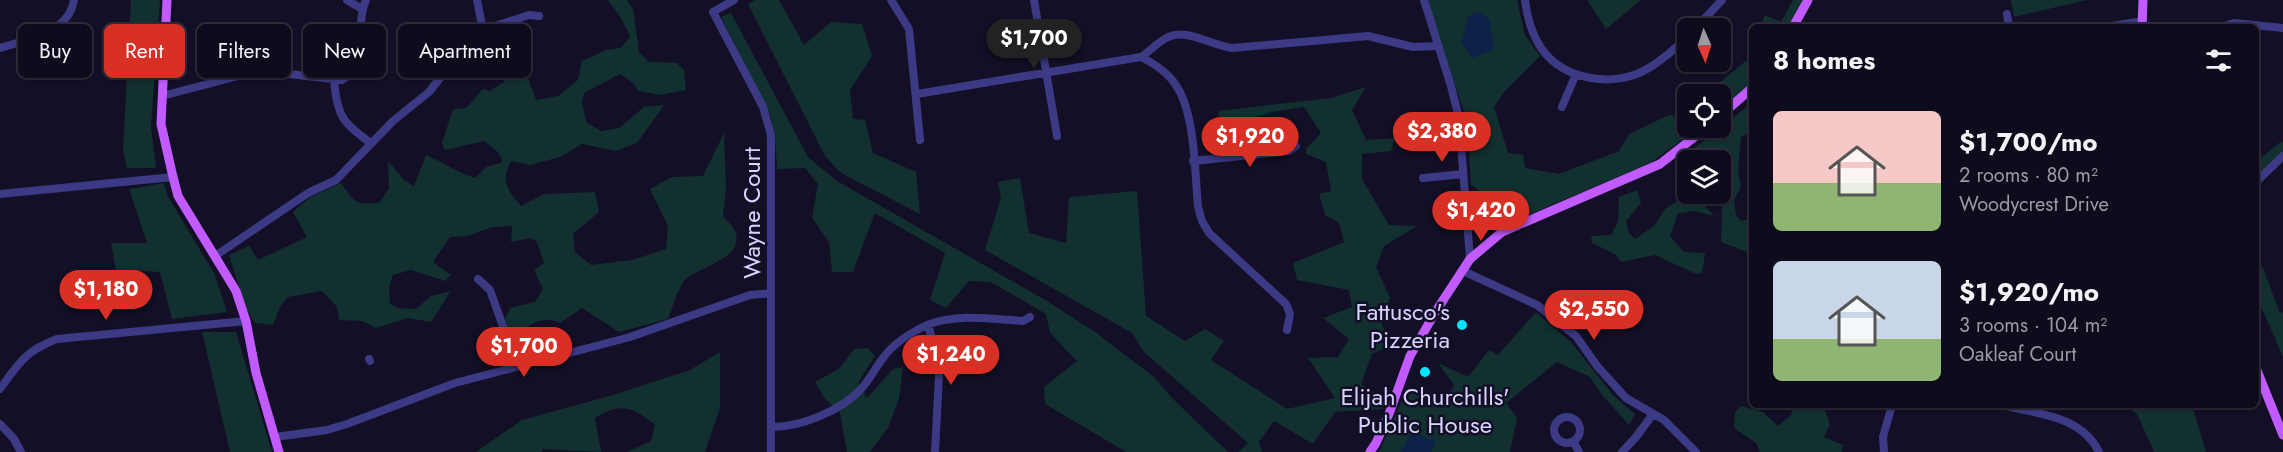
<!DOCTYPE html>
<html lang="en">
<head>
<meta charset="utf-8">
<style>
  body { margin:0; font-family:Jost,sans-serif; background:#171425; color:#f1f3f6; height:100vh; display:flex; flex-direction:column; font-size:22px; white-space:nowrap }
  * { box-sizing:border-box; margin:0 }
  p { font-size:20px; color:#9b9ba3 }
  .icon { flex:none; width:33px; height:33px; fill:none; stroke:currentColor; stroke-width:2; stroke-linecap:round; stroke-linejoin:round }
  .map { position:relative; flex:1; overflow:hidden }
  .panel { position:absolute; left:1749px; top:24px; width:510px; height:384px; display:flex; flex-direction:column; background:#0e0b1c; border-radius:9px; box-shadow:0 2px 4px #0004,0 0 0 2px #2e2b3b }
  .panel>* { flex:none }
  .guide { position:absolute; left:18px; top:24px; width:570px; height:54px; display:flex; gap:12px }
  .needle { width:39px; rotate:177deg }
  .fabs { position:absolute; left:1677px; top:18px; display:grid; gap:12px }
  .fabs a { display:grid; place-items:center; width:54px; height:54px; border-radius:9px; background:#0e0b1c; box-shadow:0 2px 4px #0004,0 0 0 2px #2e2b3b; font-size:30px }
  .price { position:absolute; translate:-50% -51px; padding:0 14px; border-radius:21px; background:#d93025; color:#fff; font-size:20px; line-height:39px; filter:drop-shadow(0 2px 3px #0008) }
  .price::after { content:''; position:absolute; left:50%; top:36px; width:18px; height:14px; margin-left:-9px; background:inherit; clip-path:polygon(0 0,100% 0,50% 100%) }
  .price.on { background:#222; color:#fff }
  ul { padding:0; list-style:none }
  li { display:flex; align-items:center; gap:18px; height:150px; padding:0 24px }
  li span { display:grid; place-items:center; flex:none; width:168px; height:120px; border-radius:9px; color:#555 }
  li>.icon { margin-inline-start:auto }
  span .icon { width:72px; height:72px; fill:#fffc; stroke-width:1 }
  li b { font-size:26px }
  h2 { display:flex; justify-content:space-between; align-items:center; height:72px; padding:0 24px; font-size:26px }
  .chip { padding:0 21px; border-radius:9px; background:#0e0b1c; box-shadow:0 2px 4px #0004,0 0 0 2px #2e2b3b; font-size:21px; line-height:54px }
  .chip.on { background:#d93025; color:#fff }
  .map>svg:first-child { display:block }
  .green { fill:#12302f }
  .water { fill:#0c2248 }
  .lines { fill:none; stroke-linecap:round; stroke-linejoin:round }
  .minor { stroke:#3d3a85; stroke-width:8 }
  .major { stroke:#c25bff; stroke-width:9 }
  .poi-dot { fill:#00e5ff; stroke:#130f26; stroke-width:2 }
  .labels { text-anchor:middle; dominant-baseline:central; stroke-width:5; stroke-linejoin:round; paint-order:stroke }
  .street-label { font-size:24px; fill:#d9d4ff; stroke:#130f26 }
  .poi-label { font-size:24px; fill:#d9d4ff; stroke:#130f26; text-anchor:end }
</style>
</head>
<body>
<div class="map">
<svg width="2283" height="452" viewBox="0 0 2283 452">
  <rect width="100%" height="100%" fill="#130f26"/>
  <path class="green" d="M131 0H160L151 127 156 168H127L123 151Z
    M608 0H627L633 9 639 52 649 62 677 63 684 70 686 90 660 95 638 91 633 83 620 74 584 93 582 103 586 122 601 131 619 128 644 107 664 105 637 143 616 151 582 144 560 157 530 165 511 161C500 182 508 190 521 206L544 194 595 192 599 212 573 234 575 252 591 265 632 260 666 249 668 226 650 189 672 177 703 176 724 133 726 188 723 216C727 221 733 226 735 231 746 259 697 267 685 280 679 286 672 309 668 319L619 332 582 308 560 323C539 313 526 328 512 342L505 319 510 308 535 302 543 289 534 270 544 263 537 242 531 238 511 242 512 226 492 227 468 236 450 237 433 262 451 275 445 281 411 270 393 275 389 287 390 304 398 308 416 309 431 296 451 291 431 322 408 318 376 328 362 321 339 320 337 307 322 291 288 297 280 307 273 325 255 323 246 309 229 255 249 246 258 260 307 237 293 212 309 198 341 183C355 203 356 206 380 202L389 188 388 161 404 180 414 186 426 155C443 162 458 173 475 178L486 167 503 162 498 152 484 141 445 150 442 143 453 109 466 108 483 89 490 91 504 82 499 41 513 38 536 100 558 96 578 80 582 61 606 50 621 48 630 36 621 18Z
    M755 0H779L804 45 831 22 862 24 872 56 850 90 853 119 865 120 873 153 916 172 920 214 841 173 825 156 748 4Z
    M1427 0H1517L1525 35 1540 56 1504 92 1494 107 1508 153 1523 155 1525 168 1559 174 1619 151 1629 134 1669 115 1681 116 1687 111 1688 128H1699L1650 163 1519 219 1471 185 1467 121Z
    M1587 0H1641L1606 29Z
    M1793 0H1803L1789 27H1760L1765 15 1781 22Z
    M2011 0H2087L2014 17Z
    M731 13 808 157 837 181 1047 301 1095 332 1154 377 1172 398 1228 452H1126L1045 404 1044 387 1077 361 1050 333 1046 314 991 282 969 281 946 308 930 300 945 253 875 213 853 272H832L829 242 812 218 818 184 805 168 777 169 775 135 770 115 721 17Z
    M1752 48V79L1744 91 1721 110 1720 94H1706L1748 59Z
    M1366 87 1352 110 1366 140 1395 138 1391 151 1362 154V179L1389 225 1417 226 1384 246 1376 267 1390 298 1381 322 1391 346 1372 354 1361 384 1385 400 1383 409 1335 412 1313 444 1274 421 1259 442 1262 452H1238L1248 443 1144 352 1132 333 985 250 1001 198 998 182 1020 178 1029 233 1066 243 1069 197 1137 191 1146 316 1185 341 1205 329 1224 341 1211 360 1287 409 1335 398 1308 358 1338 357 1349 339 1323 318 1352 307 1349 290 1297 280 1293 263 1344 242 1339 223 1325 215 1319 194 1331 191 1326 162 1306 154 1307 148 1321 133 1304 107 1271 112 1223 128 1218 111 1331 98Z
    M1752 103V131L1741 137 1738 170 1741 187 1734 200 1736 216 1742 221 1752 218V254L1721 242 1722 207 1709 194H1720V160H1688L1687 180 1674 172 1683 157Z
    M2283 142V153L2256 177V162L2279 143Z
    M164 183 167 195 214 273 227 312 172 319 160 272 116 270 111 243H147L129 189Z
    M1637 190 1641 203 1626 221 1629 233 1635 239 1654 226 1665 209 1684 197 1701 202 1714 216 1695 211 1678 213 1670 236 1684 252 1705 253 1702 273 1696 274 1655 255 1621 262 1615 254 1592 243 1591 236 1611 235 1618 221 1619 197Z
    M2256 265 2262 266 2280 313 2283 312V357L2264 313 2256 301Z
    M1536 312 1571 342 1613 395 1635 414 1629 425 1602 395 1590 377 1557 362 1506 403 1517 418 1510 452H1379L1408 386 1445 401 1454 385 1438 363 1468 377 1489 350 1498 355Z
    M202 332H236L272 452H230Z
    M868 348 875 356 858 383 867 398 893 369 903 367 899 398 888 428 870 452H847L840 413 825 399 815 382 840 368 854 349Z
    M720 352V408L705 452H627L651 441 655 425C632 407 621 402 595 418L601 452 542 449V452H476L522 420 613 395 690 370Z
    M1794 405H1817L1816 410H1825L1830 424 1824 437 1843 445 1842 452H1760L1756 443 1734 428 1735 412 1741 406 1763 412 1778 426 1791 415Z
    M2123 405H2192L2206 452H2154L2137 414Z"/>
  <path class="water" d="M1477 11 1490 20 1494 49 1473 58 1461 43 1468 17Z
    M1412 432 1436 441 1431 452H1401Z"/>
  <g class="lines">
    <path class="minor" d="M347 0 362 9
      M477 0 483 30
      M734 0 713 12 763 107 771 135V452
      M891 0 909 29 920 140
      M1034 0 1057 136
      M1424 0 1451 86 1459 118 1470 259
      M1525 0C1527 17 1532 34 1541 48 1564 81 1615 88 1647 69 1662 61 1675 48 1688 37
      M2007 14 2009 27
      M2106 27 2143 21
      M2221 27 2234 23 2283 28
      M1696 28 1722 0
      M0 48C28 39 68 34 74 0
      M1141 57C1155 64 1169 73 1177 87 1195 114 1195 174 1198 207L1202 221 1209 233 1286 304 1290 314 1287 330
      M334 80C337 115 342 123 371 143
      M917 94 1141 57C1150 51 1158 42 1168 37 1188 28 1212 46 1232 48L1368 36 1413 47 1438 46
      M162 96 246 74 280 73 342 80C371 64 354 25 366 0
      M1562 107 1576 74
      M1193 161 1289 151 1296 146
      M1423 178 1463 174
      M2256 182 2283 156
      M0 194 173 177
      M215 256 308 193 336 180 393 121 429 92 463 49 483 30 529 15 539 16
      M1463 271 1537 305 1576 336 1597 366 1626 398 1664 420 1696 452
      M478 279 490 290 517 366
      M928 325 938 358 939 376 935 452
      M369 359 370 361
      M0 389C19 363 25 351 57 339L246 321
      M2001 405C2036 414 2081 415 2099 452
      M1554 430a13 13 0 1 1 26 0a13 13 0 1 1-26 0Z
      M0 424 14 439 21 452
      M771 427C801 427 841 411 862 388 870 379 876 367 883 358 893 344 912 332 927 325 957 313 993 319 1023 321L1030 317
      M275 437 327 430 347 424 455 383 630 337 750 295 771 293
      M1573 441 1579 452
      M1622 452 1636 437 1653 414
      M1884 452 1883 437 1892 405"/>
    <path class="major" d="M167 0 161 124 173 177 178 196 236 291 246 321 256 373 279 452
      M1793 27 1808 0
      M2142 27 2143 0
      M1720 116 1752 88
      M2256 368 2283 435
      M1370 452 1376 443 1389 414 1410 356 1436 311 1470 259 1502 232 1660 164 1706 128"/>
  </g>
  <g class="poi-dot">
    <circle cx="1462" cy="325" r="6"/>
    <circle cx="1425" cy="372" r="6"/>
  </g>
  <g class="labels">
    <g class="street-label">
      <text transform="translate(751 213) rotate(-90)">Wayne Court</text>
    </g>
    <g class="poi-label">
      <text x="1450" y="311">Fattusco's<tspan x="1450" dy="28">Pizzeria</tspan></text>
      <text x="1425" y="396" text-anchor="middle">Elijah Churchills'<tspan x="1425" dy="28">Public House</tspan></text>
    </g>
  </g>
</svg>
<div class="fabs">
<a><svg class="needle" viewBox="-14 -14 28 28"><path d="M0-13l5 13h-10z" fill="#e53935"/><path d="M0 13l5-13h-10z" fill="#9b9ba3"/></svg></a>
<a><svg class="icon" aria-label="locate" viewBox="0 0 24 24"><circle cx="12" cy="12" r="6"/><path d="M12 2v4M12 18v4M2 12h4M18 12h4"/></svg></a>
<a><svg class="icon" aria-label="layers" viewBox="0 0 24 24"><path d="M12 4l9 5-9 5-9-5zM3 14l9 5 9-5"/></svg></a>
</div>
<b class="price on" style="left:1034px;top:70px">$1,700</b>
<b class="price" style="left:1442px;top:163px">$2,380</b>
<b class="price" style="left:1250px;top:168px">$1,920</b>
<b class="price" style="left:1481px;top:242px">$1,420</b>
<b class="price" style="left:106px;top:321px">$1,180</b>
<b class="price" style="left:1594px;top:341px">$2,550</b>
<b class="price" style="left:524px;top:378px">$1,700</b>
<b class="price" style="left:951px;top:386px">$1,240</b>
<div class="guide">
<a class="chip">Buy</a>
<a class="chip on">Rent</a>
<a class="chip">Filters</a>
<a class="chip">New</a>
<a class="chip">Apartment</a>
</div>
<section class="panel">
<h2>8 homes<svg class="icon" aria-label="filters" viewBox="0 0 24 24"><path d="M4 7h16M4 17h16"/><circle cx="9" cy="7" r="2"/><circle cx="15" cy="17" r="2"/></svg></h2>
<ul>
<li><span style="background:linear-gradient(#f6c9c9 60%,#8fb573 0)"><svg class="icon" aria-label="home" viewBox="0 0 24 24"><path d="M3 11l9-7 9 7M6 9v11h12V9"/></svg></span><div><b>$1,700/mo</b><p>2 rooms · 80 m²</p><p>Woodycrest Drive</p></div></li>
<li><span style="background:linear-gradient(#c9d6e8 65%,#8fb573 0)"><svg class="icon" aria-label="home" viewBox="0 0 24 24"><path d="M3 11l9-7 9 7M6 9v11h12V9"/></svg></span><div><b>$1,920/mo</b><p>3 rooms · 104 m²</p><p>Oakleaf Court</p></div></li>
</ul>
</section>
</div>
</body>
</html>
